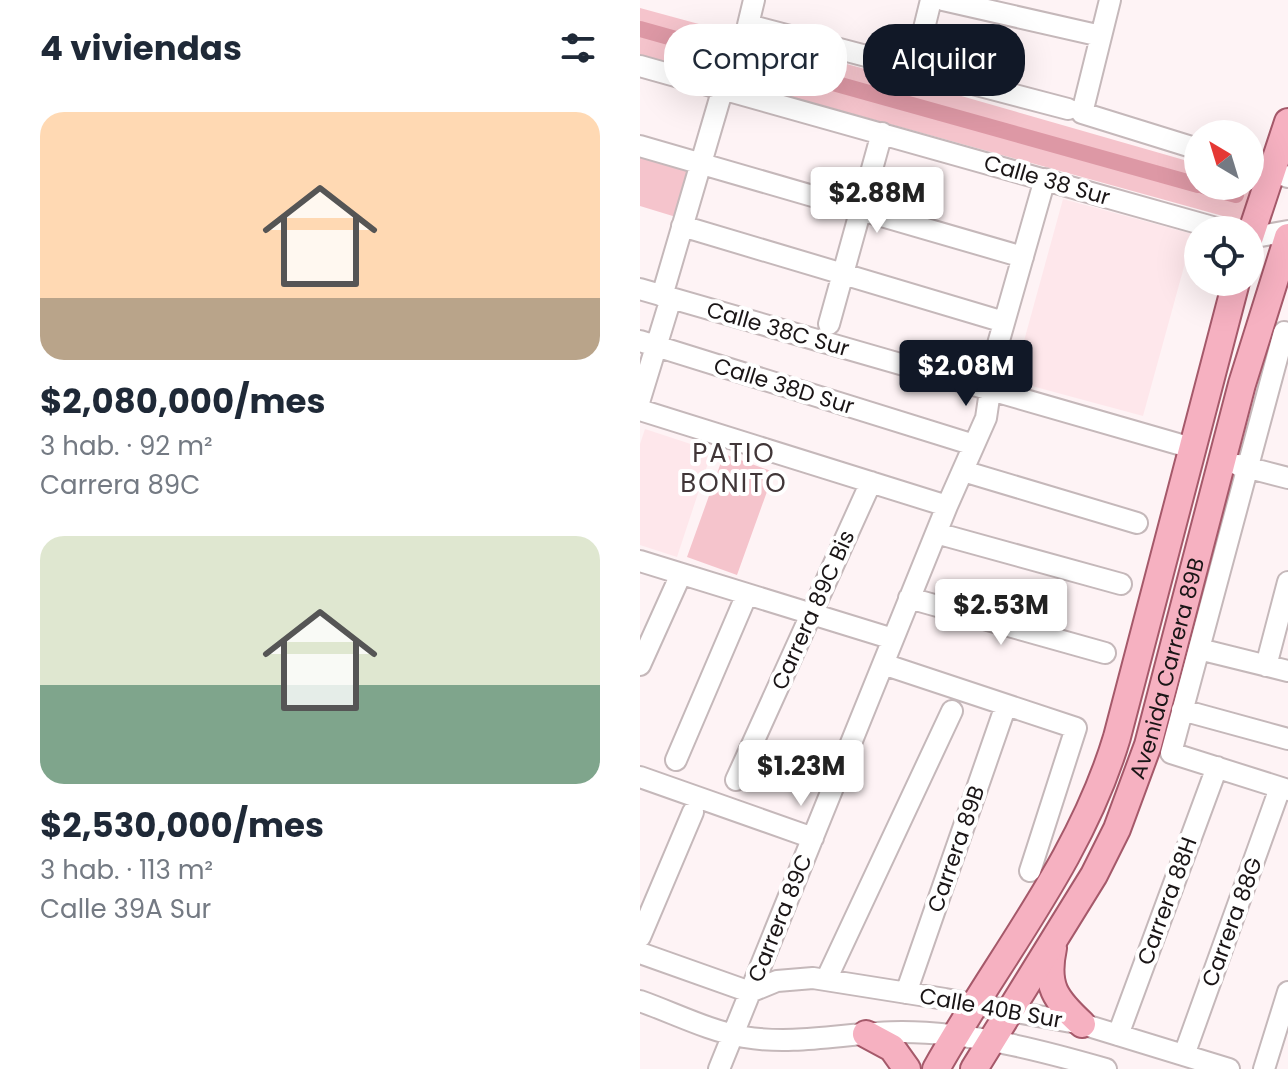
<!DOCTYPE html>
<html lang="es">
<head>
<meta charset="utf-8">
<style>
  body { margin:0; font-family:Poppins,sans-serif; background:#f2f2f3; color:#1f2937; height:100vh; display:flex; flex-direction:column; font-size:30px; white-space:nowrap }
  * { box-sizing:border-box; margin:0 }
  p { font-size:26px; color:#747a83 }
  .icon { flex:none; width:44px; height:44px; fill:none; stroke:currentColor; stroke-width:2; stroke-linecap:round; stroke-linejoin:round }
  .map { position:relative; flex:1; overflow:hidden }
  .details { display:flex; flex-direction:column; background:#fff; width:640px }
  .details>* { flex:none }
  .banner { position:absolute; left:24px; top:24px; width:504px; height:72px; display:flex; gap:16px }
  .needle { width:52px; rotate:322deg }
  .buttons { position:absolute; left:544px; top:120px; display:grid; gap:16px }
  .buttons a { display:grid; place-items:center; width:80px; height:80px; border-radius:50%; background:#fff; box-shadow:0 8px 32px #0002; font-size:40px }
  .price { position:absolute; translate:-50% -68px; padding:0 18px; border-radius:8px; background:#fff; color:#222; font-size:26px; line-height:52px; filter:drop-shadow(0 2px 4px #0008) }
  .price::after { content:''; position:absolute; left:50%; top:48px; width:24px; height:18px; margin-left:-12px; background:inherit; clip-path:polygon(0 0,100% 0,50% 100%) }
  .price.active { background:#111827; color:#fff }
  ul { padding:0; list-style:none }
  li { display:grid; align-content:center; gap:16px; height:424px; padding:0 40px }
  li span { display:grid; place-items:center; height:248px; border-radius:24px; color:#555 }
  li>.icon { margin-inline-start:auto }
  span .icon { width:144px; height:144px; fill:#fffc; stroke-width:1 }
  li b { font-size:34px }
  h2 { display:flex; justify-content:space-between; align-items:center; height:96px; padding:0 40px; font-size:34px }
  .chip { padding:0 28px; border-radius:32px; background:#fff; box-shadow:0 8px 32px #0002; font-size:28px; line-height:72px }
  .chip.active { background:#111827; color:#fff }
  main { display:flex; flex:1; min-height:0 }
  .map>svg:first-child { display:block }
  .built { fill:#fee7eb }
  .green { fill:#f5c4cc }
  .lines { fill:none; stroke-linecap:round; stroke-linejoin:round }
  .canal { stroke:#dd98a5; stroke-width:16 }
  .minor-casing { stroke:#c5b8ba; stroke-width:24 }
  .major-casing { stroke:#a5596a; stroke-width:30 }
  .minor { stroke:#fff; stroke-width:20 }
  .major { stroke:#f6b1c1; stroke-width:26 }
  .labels { text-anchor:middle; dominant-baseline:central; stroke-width:8; stroke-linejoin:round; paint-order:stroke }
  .street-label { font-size:22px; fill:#1a1516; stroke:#fff }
  .quarter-label { font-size:26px; letter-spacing:2px; fill:#413638; stroke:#fff }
</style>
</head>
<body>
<main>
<section class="details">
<h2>4 viviendas<svg class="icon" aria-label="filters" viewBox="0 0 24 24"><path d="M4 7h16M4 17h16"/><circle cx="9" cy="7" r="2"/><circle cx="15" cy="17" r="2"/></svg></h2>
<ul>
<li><span style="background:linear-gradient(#ffd9b3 75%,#b9a48a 0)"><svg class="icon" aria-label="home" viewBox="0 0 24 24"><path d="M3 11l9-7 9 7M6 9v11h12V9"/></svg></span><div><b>$2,080,000/mes</b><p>3 hab. · 92 m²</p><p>Carrera 89C</p></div></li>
<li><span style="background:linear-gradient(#dfe7d0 60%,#7fa58c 0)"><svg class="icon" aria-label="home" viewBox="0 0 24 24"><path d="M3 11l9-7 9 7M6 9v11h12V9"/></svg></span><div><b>$2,530,000/mes</b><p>3 hab. · 113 m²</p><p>Calle 39A Sur</p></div></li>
</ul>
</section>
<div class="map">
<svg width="648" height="1069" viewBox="0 0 648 1069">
  <rect width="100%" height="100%" fill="#fef3f5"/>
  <path class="built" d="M423 199 553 234 503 416 373 381Z
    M5 429 72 451 37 557 0 545V444Z"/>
  <path class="green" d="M0 8 269 81 558 164V186H610V179L614 181 601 221 0 55Z
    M0 155 50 170 36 217 0 206Z
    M84 454 134 472 97 575 47 557Z"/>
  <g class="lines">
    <path class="canal" d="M0 29 558 185
      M563 186 596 195"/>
    <g class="minor-casing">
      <path id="minor" d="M114 0 108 25 428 109
        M303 0 461 36
        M470 0 442 113 558 149
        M0 66 583 230
        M274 69 291 0
        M0 146 383 257
        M610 165 648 177
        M42 226 364 322
        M610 238 648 231
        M0 289 552 448
        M22 296 83 88
        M189 324 242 133
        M648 333 644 332 531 753 648 790
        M0 341 334 445
        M0 399 31 298
        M0 410 307 506
        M598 465 648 478
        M323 471 497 523
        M296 533 481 584
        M0 561 253 639
        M269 598 465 653
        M559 649 648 671
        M243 664 436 728 390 871
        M0 665 41 574
        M626 666 648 582
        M542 710 648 739
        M36 760 107 594
        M0 777 173 838
        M96 780 231 482
        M0 937 53 812
        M0 953 110 992
        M186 980 312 711
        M110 992 137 981 173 978 305 999 442 1024 589 1069
        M266 993 366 705
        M0 1001C34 1013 69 1031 104 1037 157 1046 209 1032 262 1032 331 1032 400 1050 466 1069
        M478 1035 577 767
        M544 1055 640 788
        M79 1069 307 506 346 418 356 351 405 179
        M624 1069 648 992"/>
    </g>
    <g class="major-casing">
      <g id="major">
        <path d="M610 237 648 122"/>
        <path d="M413 948C405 986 415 999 442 1024"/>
        <path d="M226 1034 252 1048 267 1069"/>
        <path d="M296 1069C358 958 440 861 477 737L596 282"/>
        <path id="s1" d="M334 1069 454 875 477 829 508 745 602 384 648 237"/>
      </g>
    </g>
    <use href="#minor" class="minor"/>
    <use href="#major" class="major"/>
  </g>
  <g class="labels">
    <g class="street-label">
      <text transform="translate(407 180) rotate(16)">Calle 38 Sur</text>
      <text transform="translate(138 329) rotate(16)">Calle 38C Sur</text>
      <text transform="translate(144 386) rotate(17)">Calle 38D Sur</text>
      <text transform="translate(173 610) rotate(-66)">Carrera 89C Bis</text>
      <text stroke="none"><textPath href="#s1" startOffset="448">Avenida Carrera 89B</textPath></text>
      <text transform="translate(316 849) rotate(-71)">Carrera 89B</text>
      <text transform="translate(527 901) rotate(-70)">Carrera 88H</text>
      <text transform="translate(140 918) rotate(-68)">Carrera 89C</text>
      <text transform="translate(592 922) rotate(-70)">Carrera 88G</text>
      <text transform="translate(351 1008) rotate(10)">Calle 40B Sur</text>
    </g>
    <g class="quarter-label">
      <text x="94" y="453">PATIO<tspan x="94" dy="30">BONITO</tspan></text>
    </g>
  </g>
</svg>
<div class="buttons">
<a><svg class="needle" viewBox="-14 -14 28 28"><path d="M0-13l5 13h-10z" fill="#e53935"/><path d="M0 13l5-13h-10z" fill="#747a83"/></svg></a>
<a><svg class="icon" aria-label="locate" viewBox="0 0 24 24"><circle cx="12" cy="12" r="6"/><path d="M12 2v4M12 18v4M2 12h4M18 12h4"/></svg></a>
</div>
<b class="price" style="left:237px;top:235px">$2.88M</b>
<b class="price active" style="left:326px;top:408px">$2.08M</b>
<b class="price" style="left:361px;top:647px">$2.53M</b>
<b class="price" style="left:161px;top:808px">$1.23M</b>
<div class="banner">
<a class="chip">Comprar</a>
<a class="chip active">Alquilar</a>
</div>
</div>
</main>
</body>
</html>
